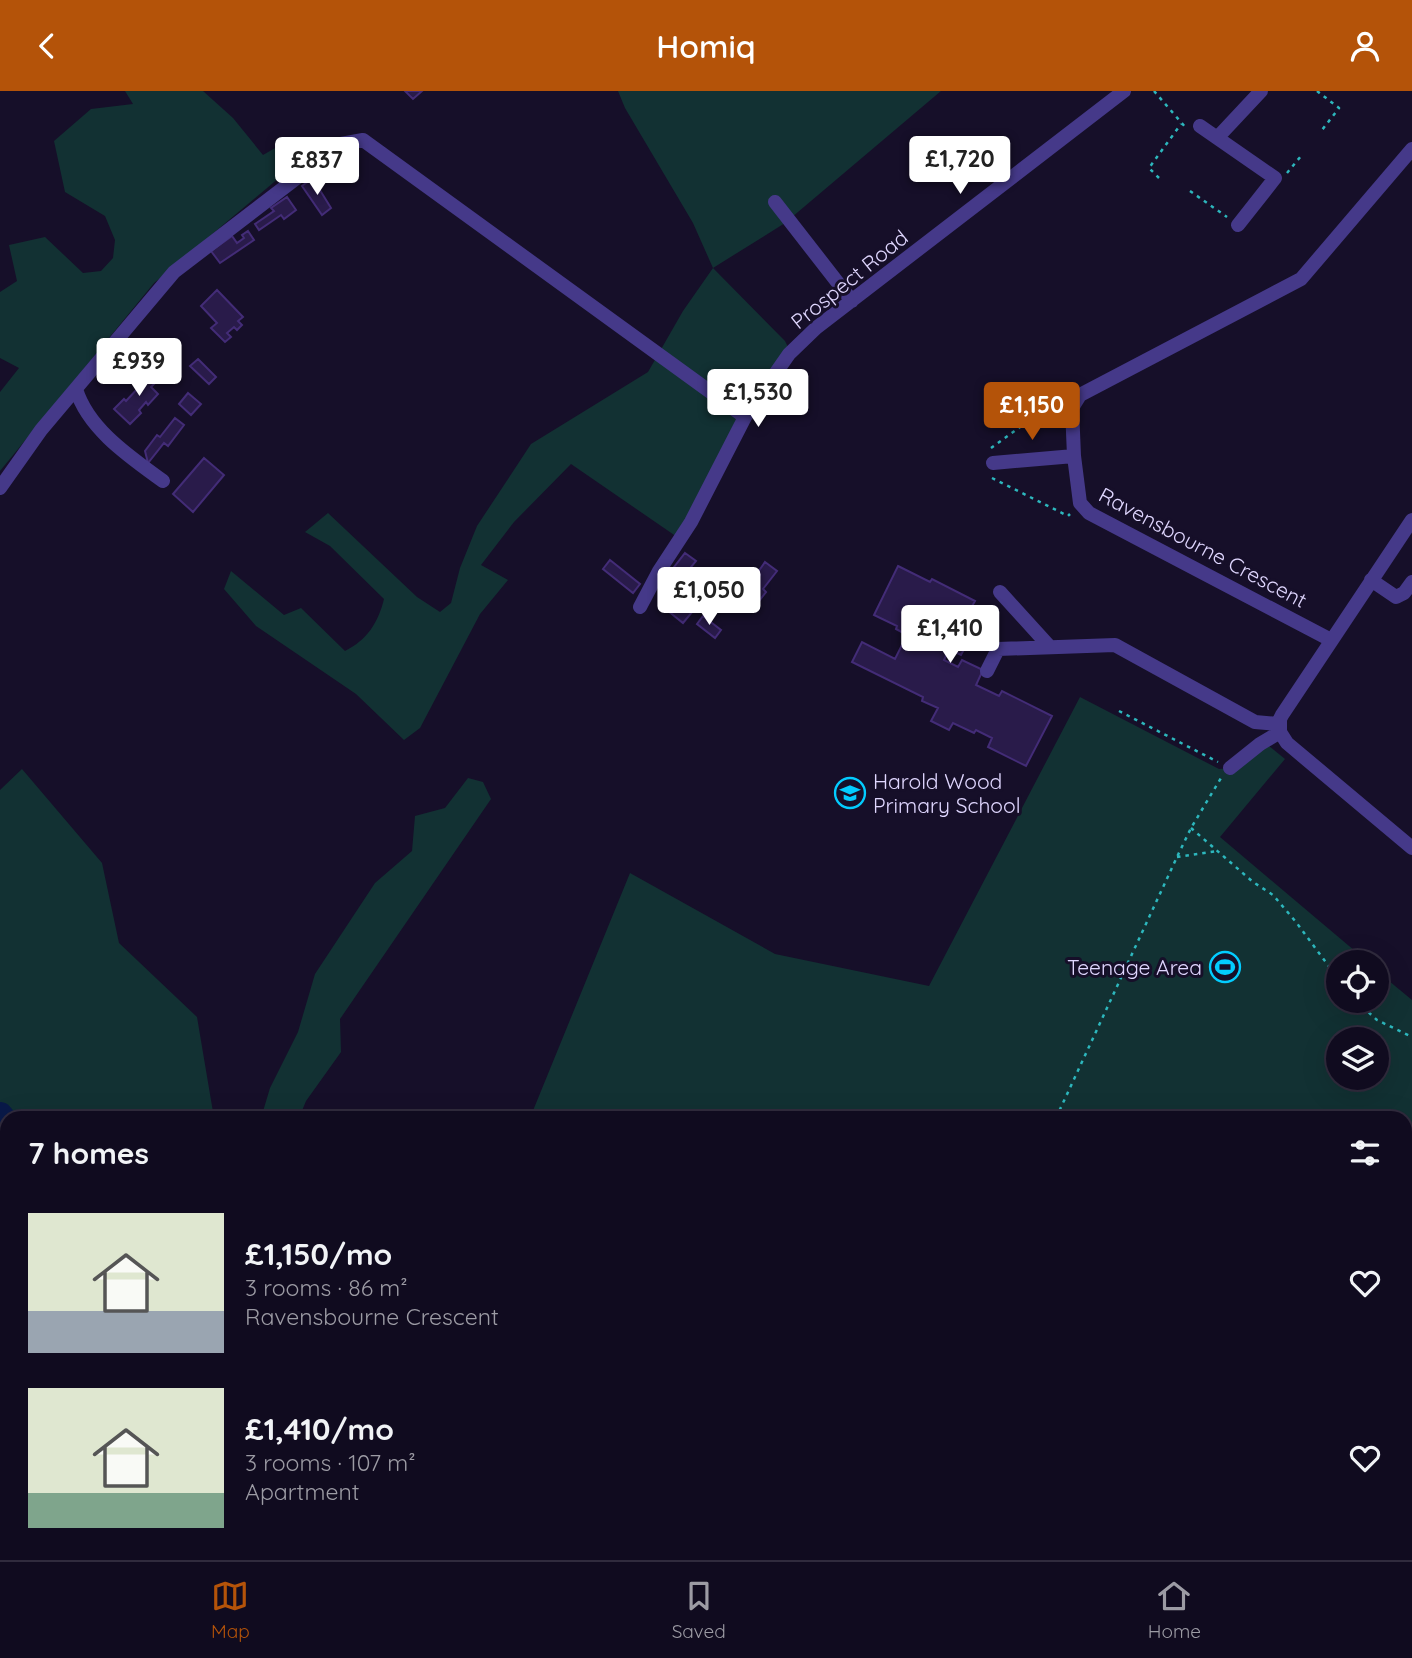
<!DOCTYPE html>
<html lang="en">
<head>
<meta charset="utf-8">
<style>
  body { margin:0; font-family:Quicksand,sans-serif; background:#191428; color:#f1f3f6; height:100vh; display:flex; flex-direction:column; font-size:26px; white-space:nowrap }
  * { box-sizing:border-box; margin:0 }
  p { font-size:23px; color:#9c9ba4 }
  .icon { flex:none; width:38px; height:38px; fill:none; stroke:currentColor; stroke-width:2; stroke-linecap:round; stroke-linejoin:round }
  .map { position:relative; flex:1; overflow:hidden }
  .drawer { position:absolute; left:0px; top:1020px; width:1412px; height:450px; display:flex; flex-direction:column; background:#100b1f; border-radius:21px 21px 0 0; box-shadow:0 7px 28px #0002,0 0 0 2px #302b3d }
  .drawer>* { flex:none }
  .fabs { position:absolute; left:1326px; top:859px; display:grid; gap:14px }
  .fabs a { display:grid; place-items:center; width:63px; height:63px; border-radius:50%; background:#100b1f; box-shadow:0 7px 28px #0002,0 0 0 2px #302b3d; font-size:35px }
  .price { position:absolute; translate:-50% -60px; padding:0 16px; border-radius:7px; background:#fff; color:#222; font-size:23px; line-height:46px; filter:drop-shadow(0 2px 4px #0008) }
  .price::after { content:''; position:absolute; left:50%; top:42px; width:21px; height:16px; margin-left:-10px; background:inherit; clip-path:polygon(0 0,100% 0,50% 100%) }
  .price.active { background:#b45309; color:#fff }
  ul { padding:0; list-style:none }
  li { display:flex; align-items:center; gap:21px; height:175px; padding:0 28px }
  li span { display:grid; place-items:center; flex:none; width:196px; height:140px; border-radius:0px; color:#555 }
  li>.icon { margin-inline-start:auto }
  span .icon { width:84px; height:84px; fill:#fffc; stroke-width:1 }
  li b { font-size:30px }
  h2 { display:flex; justify-content:space-between; align-items:center; height:84px; padding:0 28px; font-size:30px }
  header { display:flex; justify-content:space-between; align-items:center; height:91px; padding:0 28px; background:#b45309; color:#fff; font-size:32px; font-weight:600 }
  .tabs { display:flex; justify-content:space-around; align-items:center; height:98px; border-top:2px solid #302b3d; background:#100b1f; font-size:19px; color:#9c9ba4 }
  .tabs a { display:grid; justify-items:center; gap:4px }
  .tabs .active { color:#b45309 }
  .map>svg:first-child { display:block }
  .green { fill:#123133; fill-rule:evenodd }
  .lines { fill:none; stroke-linecap:round; stroke-linejoin:round }
  .river { stroke:#091948; stroke-width:26 }
  .building { fill:#291b4a; stroke:#432c77; stroke-width:2 }
  .path { stroke:#2db7bd; stroke-width:2.5; stroke-dasharray:3.5 5; stroke-linecap:butt }
  .minor { stroke:#453989; stroke-width:14 }
  .labels { text-anchor:middle; dominant-baseline:central; stroke-width:6; stroke-linejoin:round; paint-order:stroke }
  .street-label { font-size:21px; fill:#e0d7ff; stroke:#160f29 }
  .poi-label { font-size:21px; fill:#e0d7ff; stroke:#160f29; text-anchor:start }
</style>
</head>
<body>
<header><svg class="icon" aria-label="back" viewBox="0 0 24 24"><path d="M15 5l-7 7 7 7"/></svg>Homiq<svg class="icon" aria-label="person" viewBox="0 0 24 24"><circle cx="12" cy="8" r="4"/><path d="M4 21q1-7 8-7t8 7"/></svg></header>
<div class="map">
<svg width="1412" height="1469" viewBox="0 0 1412 1469">
  <rect width="100%" height="100%" fill="#160f29"/>
  <path class="green" d="M125 0H203L233 27 263 64 289 49 286 81 154 192 0 380V301L19 277 0 267V201L17 190 9 154 45 146 83 182 101 180 113 167 115 149 105 125 65 101 54 50 91 18 133 13Z
    M618 0H941L785 132 713 177 785 250 791 262 680 448 571 373 514 431 481 474 508 489 480 523 420 637 404 649 356 603 256 535 224 498 231 480 284 524 301 517 345 560C367 549 378 532 384 508L330 455 305 441 328 422 417 506 440 521 451 512 460 477 477 435 531 353 648 281 683 220 713 177 693 132 625 17Z
    M1080 606 1219 678 1242 676 1254 663 1269 655 1285 668 1220 746 1368 871 1339 872V910H1377V880L1412 909V1449L1405 1456V1027H530L630 782 775 863 929 895ZM1339 948H1377V987H1339Z
    M22 678 102 772 119 852 197 926 214 1027H7V1463H1399L1394 1469H0V699Z
    M468 687 483 691 491 708 340 928 341 961 306 1010 299 1027H261L270 997 298 941 315 883 375 792 412 760 415 725 445 717Z"/>
  <g class="lines">
    <path class="river" d="M0 1024 7 1032
      M783 1469 785 1463"/>
  </g>
  <path class="building" d="M405 0H422L413 8Z
    M310 89 316 97 318 96 331 117 322 124 302 95Z
    M287 106 296 119 284 128 281 124 259 139 255 133 274 120 271 117Z
    M248 140 254 149 220 172 211 160 232 145 237 152 244 147 242 144Z
    M217 199 243 226 238 230 242 234 237 239 234 236 227 242 231 246 225 251 211 237 217 232 201 215Z
    M198 268 216 286 209 293 190 275Z
    M152 278 161 286 151 296 158 303 148 314 146 311 139 319 141 322 130 333 114 318 124 308 126 310 140 295 138 293Z
    M188 302 201 313 191 324 179 313Z
    M175 327 184 334 168 355 164 352 148 372 145 360 157 344 160 346Z
    M204 367 224 384 193 421 173 403Z
    M685 462 696 470 691 476 700 483 683 504 664 489Z
    M610 469 640 493 633 502 603 478Z
    M765 471 777 480 763 498 766 501 759 510 747 501 760 484 758 481Z
    M898 475 930 491 932 488 975 510 967 524 998 540 993 550 981 555 969 549 961 564 949 558 944 569 958 576 962 569 983 579 976 594 999 605 1002 600 1052 625 1026 675 988 656 992 647 976 639 974 642 953 632 949 639 931 630 938 617 922 610 923 606 852 571 862 551 895 568 907 544 896 538 897 535 874 524Z
    M676 507 693 520 683 532 667 519Z
    M703 525 721 539 715 547 697 533Z
    M1206 1463H1216L1227 1469H1203Z"/>
  <g class="lines">
    <path class="path" d="M1154 0 1186 37
      M1317 0 1339 17 1322 39
      M1287 82 1301 65
      M1159 87 1149 77 1181 33
      M1190 100 1227 126
      M991 357 1059 308
      M992 387 1068 425 1070 423
      M1119 620 1218 671
      M1191 737 1253 791 1273 804 1296 831 1339 889
      M1177 766 1218 760
      M1356 910 1377 929 1412 946
      M1056 1027 1177 766 1191 737 1221 687
      M0 1140 7 1144
      M0 1264 7 1256
      M1405 1379 1412 1374
      M829 1463 830 1469
      M853 1463 858 1469
      M70 1469 75 1463
      M722 1469 730 1463"/>
    <path class="minor" d="M1200 35 1275 87 1238 134
      M1217 47 1261 0
      M775 111 852 210
      M76 298C88 338 130 366 163 390
      M993 372 1074 365
      M0 397 41 339 174 181 341 53 363 49 745 326
      M1371 489 1396 506 1404 502 1412 491
      M1000 501 1049 555
      M640 516 659 480 691 431 745 326 789 263 816 237 1124 0
      M1331 549 1089 422 1080 412 1074 365 1072 317 1080 304 1301 188 1412 58
      M987 580 998 558 1115 554 1255 631 1279 633
      M1280 641V628L1282 624 1412 429
      M1280 641 1287 652 1412 757
      M1230 677 1260 653 1280 641
      M1405 1421 1412 1414
      M1313 1468 1331 1464"/>
  </g>
  <defs>
    <g id="school-ring" transform="scale(1.575)"><circle r="9.5" fill="#160f29" stroke="#03ccff" stroke-width="1.5"/><path d="M0-5L7-2L0 1L-7-2ZM-4 1L0 2.5L4 1V4Q0 6-4 4Z" fill="#03ccff"/></g>
    <g id="stadium-ring" transform="scale(1.575)"><circle r="9.5" fill="#160f29" stroke="#03ccff" stroke-width="1.5"/><path d="M0-5a6.5 5 0 1 0 0 10a6.5 5 0 1 0 0-10ZM-3.5-1.8h7v3.6h-7Z" fill="#03ccff"/></g>
  </defs>
  <g fill-rule="evenodd">
    <use href="#school-ring" x="850" y="702"/>
    <use href="#stadium-ring" x="1225" y="876"/>
  </g>
  <g class="labels">
    <g class="street-label">
      <text transform="translate(849 188) rotate(-39)">Prospect Road</text>
      <text transform="translate(1203 456) rotate(28)">Ravensbourne Crescent</text>
    </g>
    <g class="poi-label">
      <text x="873" y="690">Harold Wood<tspan x="873" dy="24">Primary School</tspan></text>
      <text x="1202" y="876" text-anchor="end">Teenage Area</text>
    </g>
  </g>
</svg>
<div class="fabs">
<a><svg class="icon" aria-label="locate" viewBox="0 0 24 24"><circle cx="12" cy="12" r="6"/><path d="M12 2v4M12 18v4M2 12h4M18 12h4"/></svg></a>
<a><svg class="icon" aria-label="layers" viewBox="0 0 24 24"><path d="M12 4l9 5-9 5-9-5zM3 14l9 5 9-5"/></svg></a>
</div>
<b class="price" style="left:960px;top:105px">£1,720</b>
<b class="price" style="left:317px;top:106px">£837</b>
<b class="price" style="left:139px;top:307px">£939</b>
<b class="price" style="left:758px;top:338px">£1,530</b>
<b class="price active" style="left:1032px;top:351px">£1,150</b>
<b class="price" style="left:709px;top:536px">£1,050</b>
<b class="price" style="left:950px;top:574px">£1,410</b>
<section class="drawer">
<h2>7 homes<svg class="icon" aria-label="filters" viewBox="0 0 24 24"><path d="M4 7h16M4 17h16"/><circle cx="9" cy="7" r="2"/><circle cx="15" cy="17" r="2"/></svg></h2>
<ul>
<li><span style="background:linear-gradient(#dfe7d0 70%,#9aa5b1 0)"><svg class="icon" aria-label="home" viewBox="0 0 24 24"><path d="M3 11l9-7 9 7M6 9v11h12V9"/></svg></span><div><b>£1,150/mo</b><p>3 rooms · 86 m²</p><p>Ravensbourne Crescent</p></div><svg class="icon" aria-label="heart" viewBox="0 0 24 24"><path d="M12 20l-8-8c-3-5 5-10 8-4 3-6 11-1 8 4z"/></svg></li>
<li><span style="background:linear-gradient(#dfe7d0 75%,#7fa58c 0)"><svg class="icon" aria-label="home" viewBox="0 0 24 24"><path d="M3 11l9-7 9 7M6 9v11h12V9"/></svg></span><div><b>£1,410/mo</b><p>3 rooms · 107 m²</p><p>Apartment</p></div><svg class="icon" aria-label="heart" viewBox="0 0 24 24"><path d="M12 20l-8-8c-3-5 5-10 8-4 3-6 11-1 8 4z"/></svg></li>
</ul>
</section>
</div>
<nav class="tabs">
<a class="active"><svg class="icon" aria-label="map" viewBox="0 0 24 24"><path d="M3 6l6-2 6 2 6-2v14l-6 2-6-2-6 2zM9 4v14M15 6v14"/></svg>Map</a>
<a><svg class="icon" aria-label="saved" viewBox="0 0 24 24"><path d="M7 4h10v16l-5-4-5 4z"/></svg>Saved</a>
<a><svg class="icon" aria-label="home" viewBox="0 0 24 24"><path d="M3 11l9-7 9 7M6 9v11h12V9"/></svg>Home</a>
</nav>
</body>
</html>
